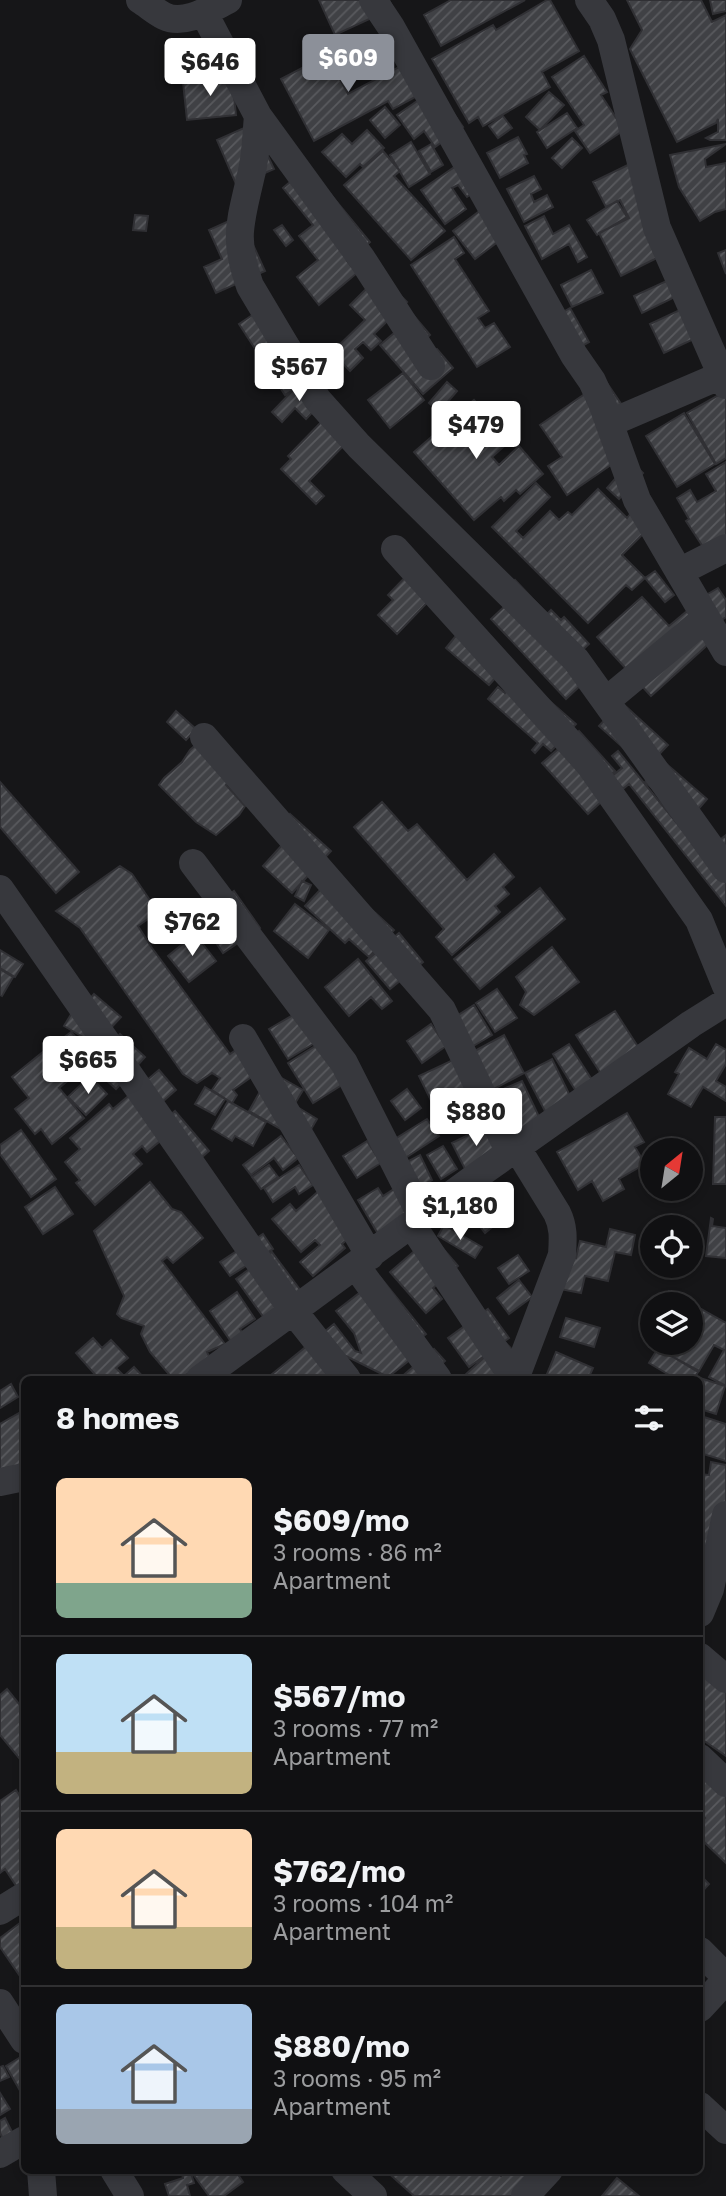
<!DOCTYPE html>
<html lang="en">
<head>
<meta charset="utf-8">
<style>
  body { margin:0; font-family:"Golos Text",sans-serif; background:#19191b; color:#f1f3f6; height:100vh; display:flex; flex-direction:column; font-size:26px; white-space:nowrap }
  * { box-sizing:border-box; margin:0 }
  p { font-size:23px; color:#9c9d9f }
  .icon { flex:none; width:38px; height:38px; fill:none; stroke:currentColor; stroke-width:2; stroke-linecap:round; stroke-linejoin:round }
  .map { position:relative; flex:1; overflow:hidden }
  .drawer { position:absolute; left:21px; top:1376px; width:682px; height:798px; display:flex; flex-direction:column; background:#101012; border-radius:10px; box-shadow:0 4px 10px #0003,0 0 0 2px #303032 }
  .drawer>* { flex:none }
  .needle { width:46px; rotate:30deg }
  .controls { position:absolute; left:640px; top:1138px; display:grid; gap:14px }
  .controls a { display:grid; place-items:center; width:63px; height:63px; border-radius:50%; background:#101012; box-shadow:0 4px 10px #0003,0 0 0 2px #303032; font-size:35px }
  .price { position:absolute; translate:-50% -60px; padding:0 16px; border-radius:7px; background:#fff; color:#222; font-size:23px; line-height:46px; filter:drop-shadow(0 2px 4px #0008) }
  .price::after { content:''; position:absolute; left:50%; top:42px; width:21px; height:16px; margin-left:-10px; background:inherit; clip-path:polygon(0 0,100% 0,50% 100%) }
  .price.active { background:#8c9099; color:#fff }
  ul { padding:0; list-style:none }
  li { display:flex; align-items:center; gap:21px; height:175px; padding:0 35px }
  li+li { border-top:2px solid #303032 }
  li span { display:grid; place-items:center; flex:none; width:196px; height:140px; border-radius:10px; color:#555 }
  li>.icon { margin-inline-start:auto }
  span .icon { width:84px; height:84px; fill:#fffc; stroke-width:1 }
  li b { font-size:30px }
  h2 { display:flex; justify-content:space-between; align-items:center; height:84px; padding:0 35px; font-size:30px }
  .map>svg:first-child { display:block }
  .building { fill:url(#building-hatch); stroke:#303034; stroke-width:2 }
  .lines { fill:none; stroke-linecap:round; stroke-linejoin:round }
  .minor { stroke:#37383d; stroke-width:28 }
</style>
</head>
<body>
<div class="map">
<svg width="726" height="2196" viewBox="0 0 726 2196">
  <defs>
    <pattern id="building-hatch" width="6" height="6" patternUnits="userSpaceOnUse" patternTransform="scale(1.75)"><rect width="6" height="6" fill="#404145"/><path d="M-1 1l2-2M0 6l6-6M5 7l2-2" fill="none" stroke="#595a5e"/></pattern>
  </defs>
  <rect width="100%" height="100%" fill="#161618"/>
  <path class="building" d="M319 0H389L393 8 335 35Z
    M451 0H525L441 46 424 15Z
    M547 0H550L579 51 542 72 550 87 483 126 478 117 469 123 432 59 493 25 496 30Z
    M627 0H701L712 22 726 15V140H710L706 138 718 132V119L716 123 677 142 630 49 642 30Z
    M710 0H726V11L713 14Z
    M327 55 348 94 416 58 432 88 393 109 388 101 314 141 281 79Z
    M584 56 607 92 601 95 624 130 590 153 575 131 584 125 552 77Z
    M239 76 233 88 236 115 187 120 183 82Z
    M436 88 463 127 435 147 424 131 414 139 397 115Z
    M549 92 564 105 540 130 526 117Z
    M385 107 400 125 385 138 370 120Z
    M567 113 577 128 547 148 537 132Z
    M503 116 512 128 498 138 489 126Z
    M253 124 274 169 258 176 239 191 217 140Z
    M367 130 384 148 363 167 360 164 346 177 322 152 342 134 352 144Z
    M518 137 527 154 524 155 528 163 500 178 487 153Z
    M572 138 582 148 562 168 552 158Z
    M411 142 430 174 409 187 390 155Z
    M431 144 443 165 431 172 419 151Z
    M726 144 705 159 706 167 726 163V209L715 212 700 221 679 187 670 155Z
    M383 151 400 171 394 176 445 231 411 260 344 185Z
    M472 155 490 181 467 197 458 185 452 188 466 209 445 224 421 190Z
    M634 162 663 255 621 276 599 233 629 218 620 200 606 207 593 182Z
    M308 167 370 242 347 261 357 273 319 305 297 277 318 260 299 236 313 225 283 188Z
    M534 176 541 189 531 194 534 202 547 195 553 207 524 222 507 189Z
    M617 201 627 217 597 235 587 220Z
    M481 210 503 238 475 259 453 231Z
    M135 215 148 216 146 231 133 230Z
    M240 216 265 271 216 293 204 267 222 259 209 230Z
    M544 216 553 234 569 225 587 257 578 262 569 244 542 259 525 226Z
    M282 225 293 240 286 246 274 230Z
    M454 237 464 253 455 259 489 311 478 318 485 328 494 323 510 347 477 367 411 265Z
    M726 250V274L718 253Z
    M591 270 603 293 572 307 561 285Z
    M380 275 407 302 374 334 381 341 371 350 363 342 355 349 363 358 350 371 332 352 365 320 350 305Z
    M673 278 681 294 642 313 634 296Z
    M272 302 319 373 285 395 239 324Z
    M570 308 589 342 571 352 542 324Z
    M684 308 698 337 664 353 650 324Z
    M414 316 430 335 410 352 437 349 453 368 423 394 380 345Z
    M403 373 424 400 390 428 368 400Z
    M605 380 626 411 624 456 567 495 548 466 562 457 540 425Z
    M302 381 323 401 306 419 295 408 282 422 272 412Z
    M447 382 457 391 439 412 429 403Z
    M726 391V458L716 464 687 413Z
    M474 400 510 441 492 457 499 465 519 446 543 474 520 494 516 490 504 501 501 497 474 520 414 452Z
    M332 411 355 434 309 481 324 496 316 504 281 469 291 459 288 456Z
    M684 413 715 464 677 487 646 436Z
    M631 461 643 473 619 499 607 488Z
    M726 462V550L711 559 686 521 689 519 677 498 690 490 697 502 716 491 706 474Z
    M536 483 550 497 516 531 523 538 550 511 559 520 568 512 572 515 598 489 627 518 631 513 647 530 622 555 645 578 632 590 626 585 588 623 492 527Z
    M420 562 444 585 397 634 378 615 393 600 388 595Z
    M655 571 674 595 665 602 645 578Z
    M515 580 547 614 551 610 561 620 564 617 589 644 574 658 598 669 566 699 491 619 507 604 498 595Z
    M718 588 726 600V617L717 623 701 598Z
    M642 597 669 626 687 611 723 631 651 696 597 637Z
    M468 621 511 660 489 685 446 648Z
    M521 676 576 724 551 751 543 744 535 753 532 750 538 743 488 699 498 687 505 693Z
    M621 702 668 745 646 768 599 726Z
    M176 711 196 729 186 740 167 722Z
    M579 731 615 771 604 781 613 791 588 814 542 763Z
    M206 736 239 765 226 785 245 806 239 815 216 835 196 822 159 785 164 778 182 762 190 750Z
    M618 751 702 854 726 835V906L629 784 623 789 612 776 622 768 612 756Z
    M663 761 707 799 689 820 645 782Z
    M0 782 79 872 56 893 0 827Z
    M382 802 408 831 417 824 467 880 494 854 514 877 503 887 509 894 495 906 500 912 452 955 436 937 444 929 354 827Z
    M290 814 331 851 292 893 263 866 283 844 272 834Z
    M120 866 132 874 158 912 138 926 152 948 230 1054 253 1038 271 1063 233 1090 237 1095 232 1103 212 1090 220 1078 212 1073 197 1083 183 1074 80 928 56 911Z
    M334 875 394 930 369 957 349 939 345 943 305 906Z
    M302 881 311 885 304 901 295 896Z
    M540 888 565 919 480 989 454 959Z
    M234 891 260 928 223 953 198 916Z
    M295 904 329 930 308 958 274 931Z
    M399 933 423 962 390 989 366 961Z
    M195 934 216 961 189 982 168 956Z
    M552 947 579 982 534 1015 520 1005 526 992 516 977Z
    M0 950 23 964 15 977 0 968Z
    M358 959 392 1001 382 1009 371 997 349 1016 325 987Z
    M0 969 13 977 2 996 0 995Z
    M497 989 517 1018 495 1032 476 1003Z
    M94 994 121 1017 106 1033 80 1010Z
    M312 1004 330 1034 288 1059 269 1029Z
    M474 1005 492 1035 470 1048 452 1019Z
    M73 1011 95 1044 64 1026Z
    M615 1011 642 1053 603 1077 576 1035Z
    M431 1024 446 1046 422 1063 407 1041Z
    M71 1032 89 1052 80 1060 62 1039Z
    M336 1033 345 1083 313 1103 288 1063Z
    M120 1034 145 1057 116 1089 91 1066Z
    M504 1035 524 1073 492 1090 471 1053Z
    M59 1039 82 1069 59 1088 84 1118 52 1144 41 1129 35 1134 15 1109 29 1098 12 1077Z
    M569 1044 594 1083 577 1093 553 1054Z
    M716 1044 726 1050V1064L716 1081 726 1087V1101L703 1087 691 1107 668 1094 679 1074 675 1072 689 1048 707 1059Z
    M552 1059 573 1102 547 1115 525 1073Z
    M453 1060 476 1107 442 1123 419 1076Z
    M159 1070 176 1090 160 1104V1124L175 1111 209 1151 191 1167 165 1137 147 1152 142 1146 133 1154 142 1164 95 1205 76 1183 80 1180 65 1162 80 1149 70 1138 109 1104 113 1109Z
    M271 1072 303 1090 294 1105 317 1119 307 1136 314 1148 249 1111Z
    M90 1076 107 1094 86 1115 68 1097Z
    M522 1081 542 1123 511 1137 492 1094Z
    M205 1087 225 1099 215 1115 195 1104Z
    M407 1089 421 1108 405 1120 391 1101Z
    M228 1101 266 1122 253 1146 235 1136 232 1141 212 1129Z
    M627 1113 644 1142 635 1147 645 1164 619 1179 624 1189 603 1201 592 1181 578 1190 557 1152Z
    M715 1117H726V1184H713Z
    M427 1119 439 1136 402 1160 390 1142Z
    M486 1126 500 1154 466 1171 452 1143Z
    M21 1130 56 1179 31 1197 0 1154V1145Z
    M281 1136 298 1158 283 1170 274 1158 251 1175 243 1165Z
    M367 1141 381 1163 357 1178 343 1156Z
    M443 1146 457 1169 441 1179 427 1155Z
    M420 1155 432 1180 414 1190 401 1165Z
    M269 1165 278 1177 261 1189 252 1177Z
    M299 1165 313 1185 299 1194 295 1187 273 1202 264 1188Z
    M150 1182 172 1209 181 1212 203 1238 173 1263 167 1257 162 1261 225 1344 207 1352 212 1363 177 1379H173L150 1352 141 1334 144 1326 121 1318 117 1314 124 1296 94 1231Z
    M55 1187 73 1214 43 1234 25 1207Z
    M322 1188 365 1224 342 1244 345 1248 313 1276 300 1262 320 1245 315 1240 301 1252 272 1219 290 1204 296 1211Z
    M378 1188 383 1196 394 1189 412 1221 381 1239 358 1200Z
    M482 1203 497 1223 485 1233 469 1212Z
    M711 1218 713 1219 712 1226 726 1228V1258L706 1256Z
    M444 1225 482 1247 475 1258 438 1236Z
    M610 1229 635 1235 631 1255 615 1252 608 1281 585 1276 581 1293 550 1287 557 1253 576 1258 580 1241 606 1247Z
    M263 1234 273 1249 230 1276 220 1262Z
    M432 1236 458 1266 433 1288 442 1299 426 1313 390 1272Z
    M272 1252 304 1295 267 1322 236 1279Z
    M518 1255 529 1271 509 1284 498 1268Z
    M380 1277 426 1334 408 1348 411 1359 388 1377 344 1355 360 1379H266L334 1324 355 1351 361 1353 354 1333 336 1311Z
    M519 1280 532 1297 509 1314 497 1298Z
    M669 1291 726 1323V1386L709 1377 724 1350 714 1345 699 1371 656 1348 660 1342H671L677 1346 679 1342H691V1304H662Z
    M237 1292 255 1319 240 1329 246 1338 234 1346 210 1311Z
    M488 1309 509 1338 469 1367 448 1338Z
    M566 1318 600 1328 594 1347 560 1337Z
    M93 1338 102 1348 111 1340 128 1358 116 1368 124 1376 134 1367 145 1379H99L76 1353Z
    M503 1340 519 1357 506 1379H464L463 1377Z
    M658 1348 698 1372 694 1379H676L649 1363Z
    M434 1349 445 1361 429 1375 433 1379H399Z
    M556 1352 593 1368 588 1379H559L547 1374Z
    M700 1378 725 1386 716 1414 700 1409Z
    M11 1384 18 1397 0 1408V1391Z
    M21 1412 24 1418V1465L0 1471V1424Z
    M704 1417 726 1424V1461L700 1453V1429Z
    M711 1462 726 1465V1537L700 1581V1474L709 1475Z
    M700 1664 726 1677V1756L700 1738Z
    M7 1689 24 1710V1764L0 1735V1695Z
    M700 1769 726 1784V1863L700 1838V1823L705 1818 700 1813Z
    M16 1790 24 1802V1898L5 1869 0 1873V1801Z
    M700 1875 709 1884 700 1894Z
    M24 1920V1982L0 1947V1938Z
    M24 2055V2092L22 2094 6 2066Z
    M3 2066 9 2077 0 2081V2067Z
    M0 2093 10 2109 0 2115Z
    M5 2118 14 2136 4 2141 0 2133V2121Z
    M181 2170H190L194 2183 187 2185 190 2196H169L165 2184 183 2178Z
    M190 2170H235L243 2182 224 2196H209Z
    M385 2170H495L501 2176 507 2170 532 2172 520 2196H414Z
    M617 2178 639 2196H602Z"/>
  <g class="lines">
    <path class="minor" d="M140 0C148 5 156 12 164 16 184 26 210 9 228 0
      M373 0 391 27 574 355 592 381 602 403 637 500 726 652
      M589 0 602 19 611 40 657 228 726 385
      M204 13 258 116 362 259 431 366
      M258 116C256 136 256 157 251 175 240 224 233 237 250 286L317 399 359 446 576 660 726 869
      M610 423 722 375
      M395 549 589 764 699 920 726 986
      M679 572 726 548
      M606 701 706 618
      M204 737 442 1010 510 1153
      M193 863 344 1063 422 1217
      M0 889 294 1312 347 1379
      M243 1038 370 1256
      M412 1225 514 1379
      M356 1266 438 1379
      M200 1379 485 1170 691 1024 726 1002
      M515 1379 562 1255C563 1239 564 1227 557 1213L517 1148
      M0 1482 24 1477
      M700 1613 710 1589 726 1515
      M700 1657 726 1679
      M700 1758 726 1783
      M0 1911 24 1896
      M700 1951 726 1977
      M0 2003 24 2040
      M700 2008 726 1980
      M700 2106 726 2130
      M0 2154 24 2140
      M41 2170 43 2196
      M114 2170 130 2196
      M345 2170 373 2196
      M525 2196 549 2170"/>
  </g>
</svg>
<div class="controls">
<a><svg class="needle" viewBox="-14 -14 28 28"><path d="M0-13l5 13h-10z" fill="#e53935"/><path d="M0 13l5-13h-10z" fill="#9c9d9f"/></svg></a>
<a><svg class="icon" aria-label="locate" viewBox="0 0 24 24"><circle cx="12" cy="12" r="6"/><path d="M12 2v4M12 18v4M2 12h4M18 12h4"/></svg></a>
<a><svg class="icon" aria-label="layers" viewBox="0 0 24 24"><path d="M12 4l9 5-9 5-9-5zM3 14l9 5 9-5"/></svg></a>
</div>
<b class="price active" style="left:348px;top:94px">$609</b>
<b class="price" style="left:210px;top:98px">$646</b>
<b class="price" style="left:299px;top:403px">$567</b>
<b class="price" style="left:476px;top:461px">$479</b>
<b class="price" style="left:192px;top:958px">$762</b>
<b class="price" style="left:88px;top:1096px">$665</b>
<b class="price" style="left:476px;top:1148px">$880</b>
<b class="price" style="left:460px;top:1242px">$1,180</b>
<section class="drawer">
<h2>8 homes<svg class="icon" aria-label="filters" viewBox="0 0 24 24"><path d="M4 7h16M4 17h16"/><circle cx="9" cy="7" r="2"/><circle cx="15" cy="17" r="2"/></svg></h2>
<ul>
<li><span style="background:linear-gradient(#ffd9b3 75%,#7fa58c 0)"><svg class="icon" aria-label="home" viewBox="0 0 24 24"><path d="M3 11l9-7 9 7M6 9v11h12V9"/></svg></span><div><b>$609/mo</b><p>3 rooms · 86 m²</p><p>Apartment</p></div></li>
<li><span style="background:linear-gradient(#bfe0f5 70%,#c2b280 0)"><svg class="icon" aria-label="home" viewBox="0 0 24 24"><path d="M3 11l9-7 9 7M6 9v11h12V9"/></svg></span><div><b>$567/mo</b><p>3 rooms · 77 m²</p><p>Apartment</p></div></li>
<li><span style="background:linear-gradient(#ffd9b3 70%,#c2b280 0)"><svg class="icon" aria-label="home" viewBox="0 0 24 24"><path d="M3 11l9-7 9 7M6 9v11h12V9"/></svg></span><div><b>$762/mo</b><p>3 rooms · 104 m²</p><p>Apartment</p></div></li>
<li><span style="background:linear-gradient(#a9c7e8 75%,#9aa5b1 0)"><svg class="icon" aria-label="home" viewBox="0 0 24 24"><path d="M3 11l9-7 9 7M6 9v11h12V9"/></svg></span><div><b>$880/mo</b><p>3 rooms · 95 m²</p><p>Apartment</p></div></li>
</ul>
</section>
</div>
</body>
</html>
